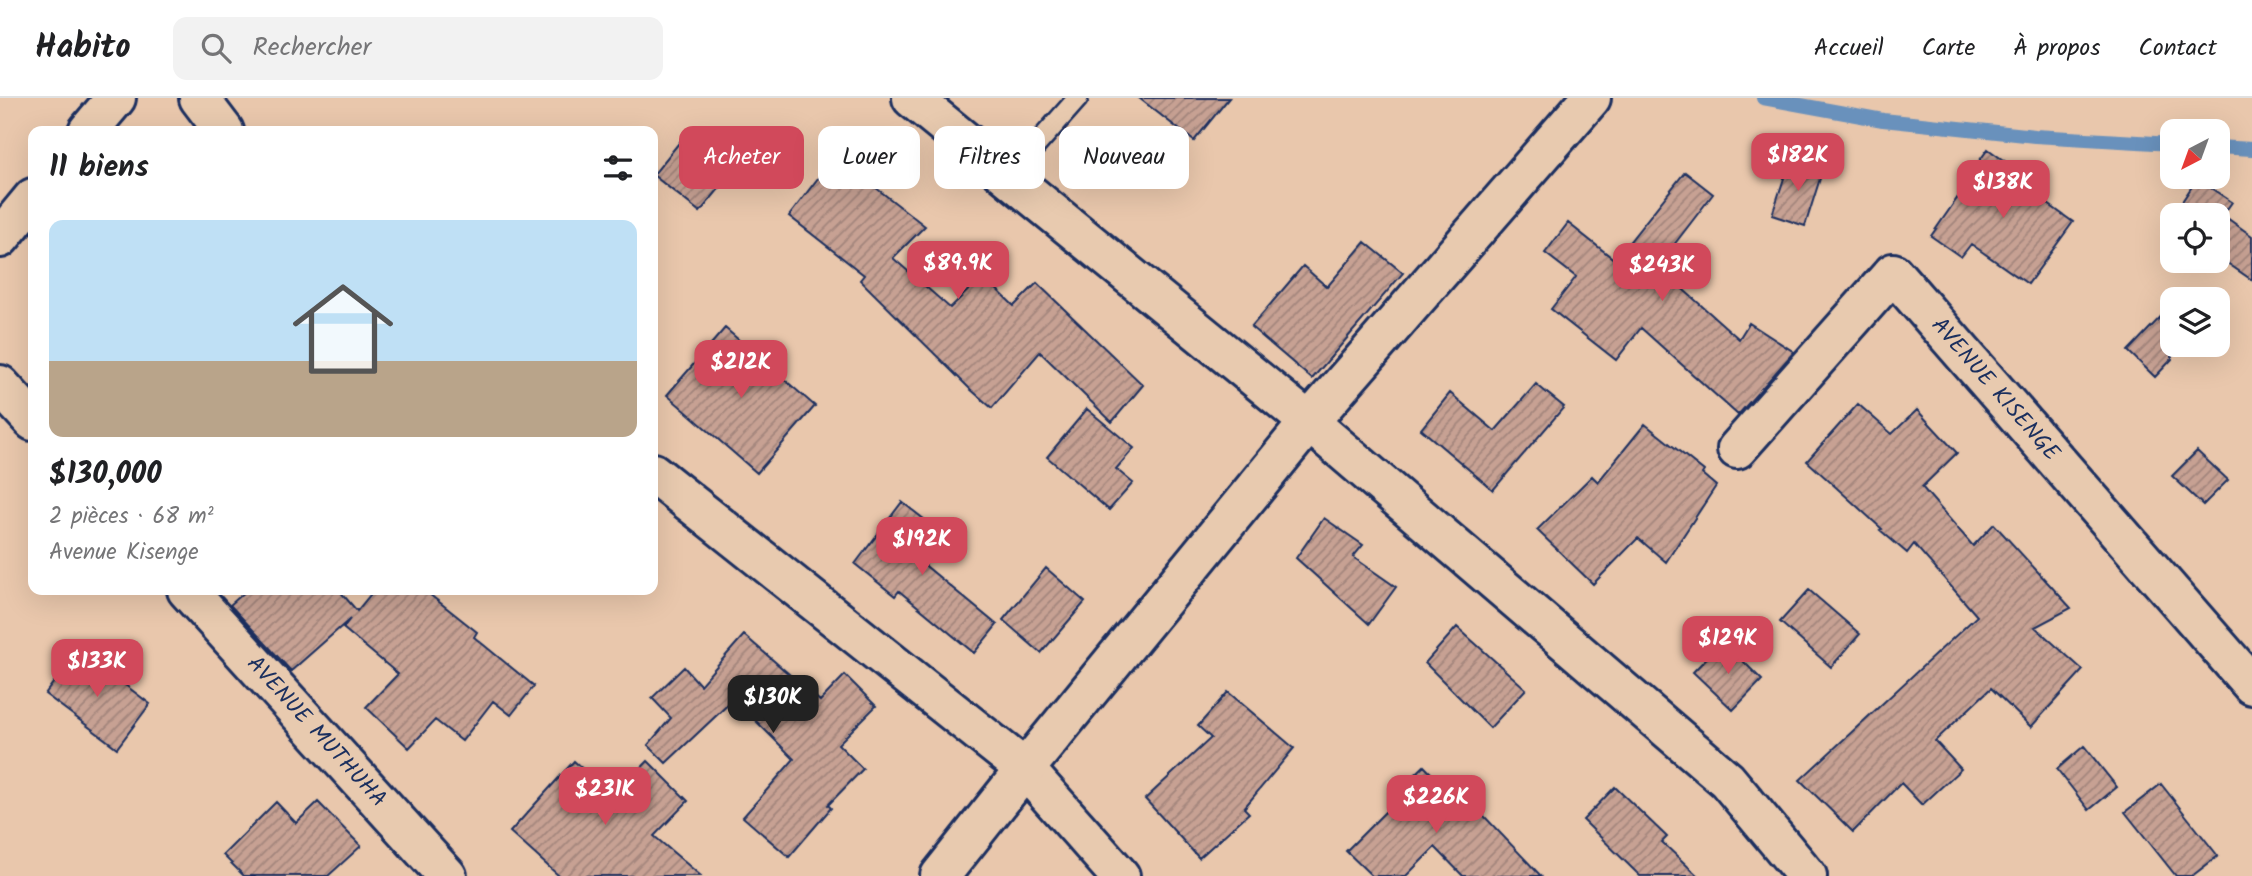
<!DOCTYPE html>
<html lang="fr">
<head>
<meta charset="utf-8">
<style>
  body { margin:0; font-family:Kalam,sans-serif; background:#f2f2f2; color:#202124; height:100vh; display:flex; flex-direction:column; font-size:26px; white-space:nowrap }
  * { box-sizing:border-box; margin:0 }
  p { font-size:23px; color:#757577 }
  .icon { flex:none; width:38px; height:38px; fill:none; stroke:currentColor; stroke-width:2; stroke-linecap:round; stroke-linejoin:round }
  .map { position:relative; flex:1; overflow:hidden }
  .details { position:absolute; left:28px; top:28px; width:630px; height:469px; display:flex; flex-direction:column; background:#fff; border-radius:14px; box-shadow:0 7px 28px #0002 }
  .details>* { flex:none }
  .banner { position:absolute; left:679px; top:28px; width:665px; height:63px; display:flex; gap:14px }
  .needle { width:46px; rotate:221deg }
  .buttons { position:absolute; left:2160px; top:21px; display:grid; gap:14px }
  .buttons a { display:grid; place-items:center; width:70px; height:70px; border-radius:14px; background:#fff; box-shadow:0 7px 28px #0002; font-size:35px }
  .price { position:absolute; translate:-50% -60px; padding:0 16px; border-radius:14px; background:#d1495b; color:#fff; font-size:23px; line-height:46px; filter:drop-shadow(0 2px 4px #0008) }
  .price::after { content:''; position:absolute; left:50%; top:42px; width:21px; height:16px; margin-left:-10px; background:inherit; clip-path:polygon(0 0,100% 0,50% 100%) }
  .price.selected { background:#222; color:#fff }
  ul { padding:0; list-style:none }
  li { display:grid; align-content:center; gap:14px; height:371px; padding:0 21px }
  li span { display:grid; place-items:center; height:217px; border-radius:14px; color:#555 }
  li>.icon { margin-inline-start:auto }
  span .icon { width:126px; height:126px; fill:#fffc; stroke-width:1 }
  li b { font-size:30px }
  h2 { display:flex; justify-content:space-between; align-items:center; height:84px; padding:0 21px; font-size:30px }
  .chip { padding:0 24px; border-radius:14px; background:#fff; box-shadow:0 7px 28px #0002; font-size:24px; line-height:63px }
  .chip.selected { background:#d1495b; color:#fff }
  header { display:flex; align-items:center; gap:42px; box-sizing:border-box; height:98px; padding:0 35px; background:#fff; border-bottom:2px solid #e0e0e0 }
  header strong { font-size:33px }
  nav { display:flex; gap:38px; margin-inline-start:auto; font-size:24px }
  .search { width:490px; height:63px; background:#f2f2f2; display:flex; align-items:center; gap:18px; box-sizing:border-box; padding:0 24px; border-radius:14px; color:#757577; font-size:26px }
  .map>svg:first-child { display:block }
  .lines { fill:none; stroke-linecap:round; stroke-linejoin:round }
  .stream { stroke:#6991bc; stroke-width:14 }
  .building { fill:url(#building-hatch); stroke:#1b2f5e; stroke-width:2 }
  .lane-casing { stroke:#1b2f5e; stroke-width:24 }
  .street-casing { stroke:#1b2f5e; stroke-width:44 }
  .lane { stroke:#e8caaf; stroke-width:19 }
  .street { stroke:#e8caaf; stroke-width:38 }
  .labels { text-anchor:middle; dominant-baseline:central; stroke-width:5; stroke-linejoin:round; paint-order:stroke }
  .street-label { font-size:23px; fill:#1b2f5e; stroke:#e8caaf }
</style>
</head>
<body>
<header>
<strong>Habito</strong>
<div class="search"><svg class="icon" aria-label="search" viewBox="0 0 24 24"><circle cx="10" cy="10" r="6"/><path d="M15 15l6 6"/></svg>Rechercher</div>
<nav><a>Accueil</a><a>Carte</a><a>À propos</a><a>Contact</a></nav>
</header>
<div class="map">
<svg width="2252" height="778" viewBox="0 0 2252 778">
  <defs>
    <pattern id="building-hatch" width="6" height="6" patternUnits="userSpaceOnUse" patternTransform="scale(1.75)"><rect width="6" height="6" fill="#c7a193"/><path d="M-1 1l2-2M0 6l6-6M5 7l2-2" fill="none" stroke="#a1847b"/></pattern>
  </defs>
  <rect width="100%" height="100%" fill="#e9c7ac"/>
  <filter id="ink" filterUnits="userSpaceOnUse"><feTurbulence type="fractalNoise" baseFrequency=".0143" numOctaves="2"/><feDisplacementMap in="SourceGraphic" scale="14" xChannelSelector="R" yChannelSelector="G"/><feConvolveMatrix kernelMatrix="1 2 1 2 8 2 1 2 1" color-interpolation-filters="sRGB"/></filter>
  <g filter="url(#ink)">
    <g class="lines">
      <path class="stream" d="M1763 0 1883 22 2035 38 2172 46
        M2217 49 2252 51"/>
    </g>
    <path class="building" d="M1139 0H1229L1194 43Z
      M691 30 737 69 700 114 653 77Z
      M1988 51 2029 81 2023 88 2073 124 2028 186 1971 146 1961 159 1931 138 1967 86 1964 84Z
      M835 58 925 128 893 160 950 210 983 178 1014 208 1037 185 1143 287 1112 324 1040 254 992 310 969 290 860 182 864 177 789 118Z
      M1789 65H1804L1823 71 1805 128 1772 117Z
      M1685 74 1713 96 1660 165 1680 181 1676 185 1739 241 1749 225 1794 254 1738 317 1641 230 1616 262 1551 211 1576 179 1545 155 1568 125 1615 162Z
      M2197 81 2232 104 2223 117 2252 138V182L2217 158V117H2173Z
      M1365 144 1403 175 1312 281 1251 229 1303 168 1327 189Z
      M2172 207V261L2155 279 2128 253Z
      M725 230 815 308 757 375 667 297Z
      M1536 286 1564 309 1493 392 1421 331 1450 295 1495 333Z
      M1858 306 1892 336 1917 312 1957 355 1922 389 1973 448 1994 426 2071 510 2035 529 2083 572 2031 629 1991 590 1935 643 1961 671 1922 707 1901 685 1853 734 1800 682 1977 518 1914 446 1907 455 1880 432 1882 431 1807 363Z
      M1087 311 1134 350 1116 371 1133 385 1109 412 1047 359Z
      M1645 326 1704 373 1702 376 1716 388 1666 464 1638 440 1593 486 1537 432 1592 378 1598 384Z
      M2197 353 2228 382 2203 407 2172 378Z
      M902 404 943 436 921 464 997 527 974 555 899 493 895 498 855 466Z
      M1324 420 1363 447 1353 459 1396 489 1369 526 1296 460Z
      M1046 470 1085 504 1041 555 1003 522Z
      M247 492H339L357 513 374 492H424L477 534 474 539 534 588 511 617 493 603 462 643 435 622 409 650 366 609 398 576 343 530 350 521 291 573 230 507Z
      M1809 492 1860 536 1831 569 1780 524Z
      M1457 529 1526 591 1490 630 1425 565Z
      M744 537 820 603 845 577 876 608 838 646 863 671 828 707 831 710 789 759 743 719 794 661 734 601 666 665 648 647 671 620 652 600 684 569 700 587Z
      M1723 543 1762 582 1733 612 1693 574Z
      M78 551 150 606 117 650 45 596Z
      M1228 594 1294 650 1244 710 1249 715 1199 760 1145 701 1211 640 1198 628Z
      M2084 648 2117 689 2089 712 2057 671Z
      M574 663 613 699 648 663 688 703 654 738 701 778H559L510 734Z
      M1424 668 1458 703 1464 697 1541 778H1463L1435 749 1406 778H1372L1346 753 1396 703 1392 699Z
      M2161 686 2218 758 2192 778H2176L2125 714Z
      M1615 689 1667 739 1662 744 1698 778H1640L1583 722Z
      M276 704 296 725 318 704 361 748 328 778H244L223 757Z"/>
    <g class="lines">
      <g class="lane-casing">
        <path id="lane" d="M1009 78 1078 0"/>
      </g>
      <g class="street-casing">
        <g id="street">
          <path d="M199 0 224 33"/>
          <path d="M912 0 1309 324 1727 682 1807 778"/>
          <path d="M88 33 116 0"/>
          <path d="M0 140 33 100"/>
          <path d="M0 287 33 323"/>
          <path id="s1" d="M1737 351 1893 175 2252 587"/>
          <path d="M653 375 1025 671 1120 778"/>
          <path id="s2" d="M187 492 447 778"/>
          <path d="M940 778 1025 671 1309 324 1591 0"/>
        </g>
      </g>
      <use href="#lane" class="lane"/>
      <use href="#street" class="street"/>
    </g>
  </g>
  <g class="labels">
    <g class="street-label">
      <text stroke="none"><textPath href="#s1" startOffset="390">AVENUE KISENGE</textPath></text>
      <text stroke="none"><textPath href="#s2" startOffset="192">AVENUE MUTHUHA</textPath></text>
    </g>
  </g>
</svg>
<div class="buttons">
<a><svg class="needle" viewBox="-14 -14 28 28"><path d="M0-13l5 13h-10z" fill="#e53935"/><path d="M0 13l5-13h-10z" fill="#757577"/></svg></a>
<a><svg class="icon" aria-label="locate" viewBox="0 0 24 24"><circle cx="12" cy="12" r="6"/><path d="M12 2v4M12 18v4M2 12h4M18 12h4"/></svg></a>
<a><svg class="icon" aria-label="layers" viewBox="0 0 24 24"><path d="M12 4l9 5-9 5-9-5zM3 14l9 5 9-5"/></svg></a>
</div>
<b class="price" style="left:1798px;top:95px">$182K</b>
<b class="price" style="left:2003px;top:122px">$138K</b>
<b class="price" style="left:958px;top:203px">$89.9K</b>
<b class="price" style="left:1662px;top:205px">$243K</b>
<b class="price" style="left:741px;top:302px">$212K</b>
<b class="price" style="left:922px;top:479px">$192K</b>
<b class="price" style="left:1728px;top:578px">$129K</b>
<b class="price" style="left:97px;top:601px">$133K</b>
<b class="price selected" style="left:773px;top:637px">$130K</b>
<b class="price" style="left:605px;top:729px">$231K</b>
<b class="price" style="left:1436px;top:737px">$226K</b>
<div class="banner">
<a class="chip selected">Acheter</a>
<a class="chip">Louer</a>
<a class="chip">Filtres</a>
<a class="chip">Nouveau</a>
</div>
<section class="details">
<h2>11 biens<svg class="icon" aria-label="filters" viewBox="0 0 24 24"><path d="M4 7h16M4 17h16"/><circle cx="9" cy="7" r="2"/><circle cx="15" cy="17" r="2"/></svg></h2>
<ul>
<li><span style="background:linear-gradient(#bfe0f5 65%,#b9a48a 0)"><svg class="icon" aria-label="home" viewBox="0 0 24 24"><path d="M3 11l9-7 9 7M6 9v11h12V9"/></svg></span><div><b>$130,000</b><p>2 pièces · 68 m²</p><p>Avenue Kisenge</p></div></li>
</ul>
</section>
</div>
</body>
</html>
